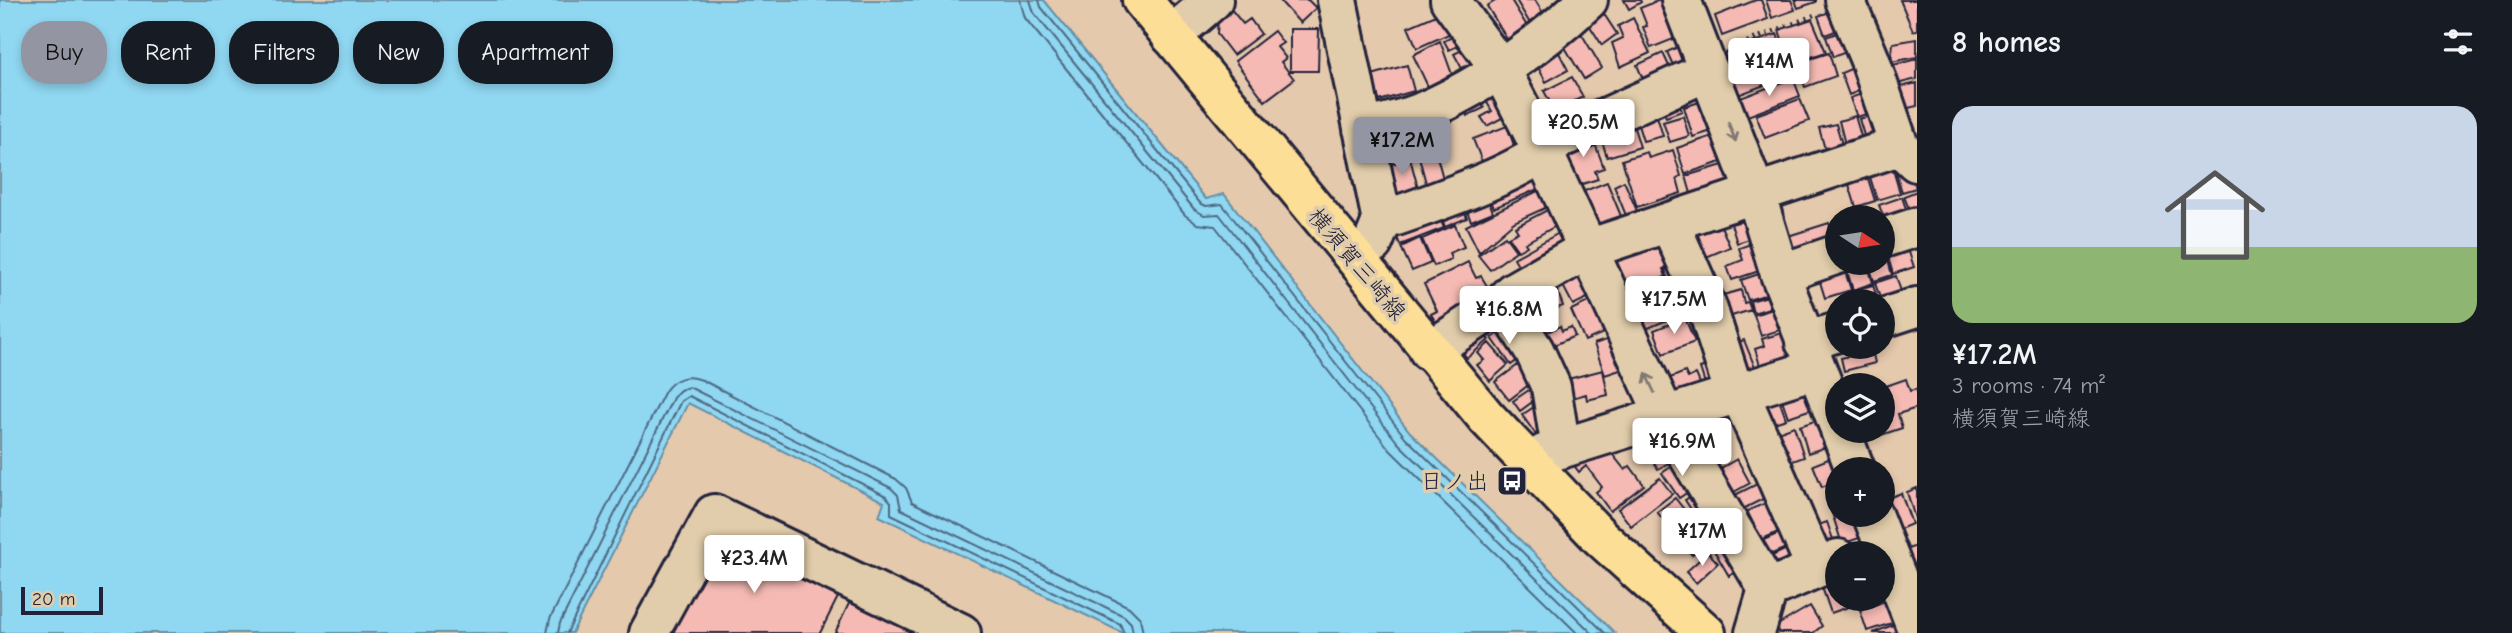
<!DOCTYPE html>
<html lang="en">
<head>
<meta charset="utf-8">
<style>
  body { margin:0; font-family:"Comic Neue","Klee One",sans-serif; background:#242831; color:#f1f3f6; height:100vh; display:flex; flex-direction:column; font-size:26px; white-space:nowrap }
  * { box-sizing:border-box; margin:0 }
  p { font-size:23px; color:#9ea1a6 }
  .icon { flex:none; width:38px; height:38px; fill:none; stroke:currentColor; stroke-width:2; stroke-linecap:round; stroke-linejoin:round }
  .map { position:relative; flex:1; overflow:hidden }
  .drawer { display:flex; flex-direction:column; background:#171b24; width:595px }
  .drawer>* { flex:none }
  .hud { position:absolute; left:21px; top:21px; width:665px; height:63px; display:flex; gap:14px }
  .needle { width:46px; rotate:102deg }
  .buttons { position:absolute; left:1825px; top:205px; display:grid; gap:14px }
  .buttons a { display:grid; place-items:center; width:70px; height:70px; border-radius:50%; background:#171b24; box-shadow:0 4px 10px #0003; font-size:35px }
  .scale { position:absolute; left:21px; bottom:18px; width:82px; box-sizing:border-box; padding-left:7px; border:4px solid #22223b; border-top:0; font-size:19px; line-height:24px; white-space:nowrap; color:#22223b; -webkit-text-stroke:5px #e1cdab; paint-order:stroke }
  .price { position:absolute; translate:-50% -60px; padding:0 16px; border-radius:7px; background:#fff; color:#222; font-size:23px; line-height:46px; filter:drop-shadow(0 2px 4px #0008) }
  .price::after { content:''; position:absolute; left:50%; top:42px; width:21px; height:16px; margin-left:-10px; background:inherit; clip-path:polygon(0 0,100% 0,50% 100%) }
  .price.current { background:#9495a2; color:#111 }
  ul { padding:0; list-style:none }
  li { display:grid; align-content:center; gap:14px; height:371px; padding:0 35px }
  li+li { border-top:2px solid #363941 }
  li span { display:grid; place-items:center; height:217px; border-radius:21px; color:#555 }
  li>.icon { margin-inline-start:auto }
  span .icon { width:126px; height:126px; fill:#fffc; stroke-width:1 }
  li b { font-size:30px }
  h2 { display:flex; justify-content:space-between; align-items:center; height:84px; padding:0 35px; font-size:30px }
  .tag { padding:0 24px; border-radius:28px; background:#171b24; box-shadow:0 4px 10px #0003; font-size:24px; line-height:63px }
  .tag.current { background:#9495a2; color:#111 }
  main { display:flex; flex:1; min-height:0 }
  .map>svg:first-child { display:block }
  .water { fill:#90d7f1; stroke:#648fa8; stroke-width:2 }
  .lines { fill:none; stroke-linecap:round; stroke-linejoin:round }
  .shore { stroke:#4e6a84; stroke-width:2 }
  .building { fill:#f5bab3; stroke:#22223b; stroke-width:2 }
  .minor-casing { stroke:#22223b; stroke-width:44 }
  .major-casing { stroke:#22223b; stroke-width:44 }
  .path { stroke:#22223b; stroke-width:4.5; stroke-dasharray:2 5; stroke-linecap:butt }
  .minor { stroke:#e1cdab; stroke-width:38 }
  .major { stroke:#fdde96; stroke-width:38 }
  .oneway { stroke:#827873 }
  .labels { text-anchor:middle; dominant-baseline:central; stroke-width:7; stroke-linejoin:round; paint-order:stroke }
  .street-label { font-size:23px; fill:#22223b; stroke:#e1cdab }
  .poi-label { font-size:23px; fill:#22223b; stroke:#e1cdab; text-anchor:end }
</style>
</head>
<body>
<main>
<div class="map">
<svg width="1917" height="633" viewBox="0 0 1917 633">
  <rect width="100%" height="100%" fill="#e5c9ad"/>
  <filter id="ink" filterUnits="userSpaceOnUse"><feTurbulence type="fractalNoise" baseFrequency=".0143" numOctaves="2"/><feDisplacementMap in="SourceGraphic" scale="14" xChannelSelector="R" yChannelSelector="G"/><feConvolveMatrix kernelMatrix="1 2 1 2 8 2 1 2 1" color-interpolation-filters="sRGB"/></filter>
  <g filter="url(#ink)">
    <path class="water" d="M0 0H1044L1206 199 1224 194 1410 432 1615 633H1123L879 516 884 502 688 403 572 633H0Z"/>
    <g class="lines">
      <path class="shore" d="M1020 0 1025 18 1185 215 1197 224 1215 226 1390 450 1577 633
        M1030 0 1034 13 1194 209 1204 215 1219 214 1398 443 1592 633
        M1039 0 1041 7 1200 203 1206 206 1222 204 1405 437 1605 633
        M547 633 550 619 665 391C674 378 687 374 702 380L896 479 906 488 912 502 1129 607 1140 618 1143 633
        M558 633 560 623 674 396 680 390 689 387 891 488 898 495 901 509 1124 616 1131 623 1133 633
        M567 633 681 401 689 396 886 496 891 502V514L1120 624 1124 633"/>
    </g>
    <path class="building" d="M1283 0H1308L1316 8 1300 23 1281 2Z
      M1497 0H1511L1530 31 1510 44 1487 6Z
      M1516 0H1535L1548 21 1534 30Z
      M1624 0H1640L1641 2 1629 9Z
      M1660 0H1672L1681 36 1651 48 1643 27 1647 26 1640 8Z
      M1756 0H1761L1768 19 1722 36 1715 16Z
      M1766 0H1791L1795 10 1772 18Z
      M1795 0H1816V2L1798 8Z
      M1900 0H1917V30L1913 31Z
      M1596 2 1617 34 1602 45 1581 12Z
      M1844 7 1851 25 1825 35 1818 16Z
      M1230 8 1243 24 1250 19 1261 34 1233 55 1217 34 1218 18Z
      M1450 9 1458 30 1417 48 1408 27Z
      M1633 18 1650 53 1620 67 1612 43 1623 38 1618 26Z
      M1812 19 1826 52 1790 64 1779 30Z
      M1850 28 1857 48 1833 57 1826 37Z
      M1290 29H1319L1318 71H1290Z
      M1274 31 1283 43 1277 47 1286 58 1281 62 1294 79 1265 101 1235 61Z
      M1464 31 1469 41 1449 50 1444 41Z
      M1581 33 1602 68 1584 79 1563 44Z
      M1777 34 1784 53 1731 73 1724 53Z
      M1917 39V57L1891 62 1893 43Z
      M1440 41 1454 80 1430 91 1413 55Z
      M1477 42 1489 64 1466 76 1454 54Z
      M1554 43 1568 70 1546 82 1531 54Z
      M1684 44 1694 67 1677 74 1667 52Z
      M1663 53 1674 77 1647 89 1637 65Z
      M1829 53 1836 76 1805 87 1797 63Z
      M1785 57 1791 75 1738 95 1731 76Z
      M1917 59V79L1893 85 1889 66Z
      M1407 65 1414 91 1379 101 1372 75Z
      M1860 65 1869 87 1849 95 1841 73Z
      M1496 77 1515 111 1487 126 1481 117 1492 111 1482 94Z
      M1572 77 1583 97 1560 108 1558 103 1552 106 1544 91Z
      M1793 78 1800 96 1745 117 1738 99Z
      M1917 83V106L1900 110 1896 88Z
      M1474 86 1484 108 1467 116 1457 94Z
      M1870 91 1876 111 1857 117 1850 98Z
      M1675 93 1682 111 1666 117 1659 99Z
      M1712 98 1721 128 1693 137 1684 107Z
      M1800 99 1809 121 1765 138 1756 115Z
      M1653 103 1663 136 1643 141 1633 109Z
      M1881 113 1887 136 1866 142 1859 119Z
      M1630 115 1640 147 1607 157 1597 125Z
      M1683 116 1689 136 1670 142 1663 122Z
      M1855 116 1863 143 1846 148 1839 121Z
      M1836 124 1844 151 1827 156 1819 128Z
      M1507 126 1516 151 1483 164 1473 139Z
      M1725 132 1733 158 1685 174 1677 148Z
      M1591 133 1604 168 1595 171 1598 179 1576 186 1561 143Z
      M1673 150 1681 176 1677 178 1681 193 1637 207 1622 160 1647 152 1649 158Z
      M1436 153 1444 182 1427 187 1419 157Z
      M1410 158 1418 188 1394 195 1385 166Z
      M1907 159 1916 188 1902 192 1893 163Z
      M1890 160 1900 193 1877 200 1867 167Z
      M1733 162 1739 182 1692 197 1686 176Z
      M1539 166 1547 185 1494 208 1486 189Z
      M1865 169 1875 201 1856 207 1846 175Z
      M1624 181 1638 213 1627 218 1614 186Z
      M1607 182 1621 216 1595 226 1582 192Z
      M1546 187 1554 204 1514 222 1479 252 1466 226Z
      M1485 191 1493 212 1471 221 1463 201Z
      M1917 191V219L1913 220 1904 196Z
      M1902 197 1910 221 1888 229 1879 205Z
      M1461 201 1467 218 1445 227 1439 210Z
      M1553 207 1561 223 1525 243 1527 246 1518 251 1508 237 1518 232 1515 227Z
      M1436 209 1444 228 1400 245 1393 226Z
      M1757 217 1762 235 1737 243 1731 224Z
      M1718 219 1730 247 1704 258 1692 230Z
      M1829 223 1838 249 1793 263 1785 237Z
      M1455 225 1464 247 1449 253 1451 259 1434 266 1422 239Z
      M1559 233 1569 250 1524 275 1514 258Z
      M1667 235 1678 262 1663 269 1666 276 1659 280 1674 317 1639 332 1610 260Z
      M1505 236 1516 251 1490 270 1478 255Z
      M1420 238 1431 263 1412 271 1401 247Z
      M1762 240 1771 267 1732 280 1727 266 1743 260 1739 248Z
      M1906 243 1914 267 1893 274 1886 250Z
      M1884 246 1892 275 1874 281 1868 262H1883Z
      M1468 262 1476 278 1481 276 1495 299 1439 328 1431 314 1437 311 1424 284Z
      M1842 262 1851 290 1825 298 1816 269Z
      M1844 262H1867L1873 283 1853 290Z
      M1680 265 1694 301 1677 307 1665 270Z
      M1590 269 1602 291 1573 305 1562 284Z
      M1768 271 1774 292 1748 300 1741 280Z
      M1896 276 1904 301H1881L1875 283Z
      M1552 278 1563 306 1530 319 1523 300Z
      M1873 285 1878 301H1853L1851 291Z
      M1741 290 1744 303 1748 302 1751 310 1722 319 1716 297Z
      M1779 293 1782 304 1753 313 1750 301Z
      M1601 296 1615 328 1585 341 1571 310Z
      M1782 306 1789 327 1761 336 1754 315Z
      M1685 318 1695 342 1663 354 1654 330Z
      M1474 323 1489 340 1467 358 1453 341Z
      M1560 326 1562 331 1571 327 1575 336 1547 348 1541 335Z
      M1507 327 1526 354 1511 365 1492 338Z
      M1791 330 1800 359 1762 372 1755 349 1764 346 1762 339Z
      M1622 335 1632 366 1605 375 1594 344Z
      M1744 340 1758 375 1743 381 1729 346Z
      M1489 343 1508 365 1490 381 1477 365 1484 360 1478 353Z
      M1871 346 1875 363 1844 371 1841 358 1857 354 1855 348Z
      M1526 359 1540 376 1509 400 1495 382Z
      M1721 361 1707 390 1700 368Z
      M1603 370 1608 395 1587 400 1586 394 1572 398 1568 379Z
      M1685 372 1688 378 1696 374 1703 390 1679 400 1670 378Z
      M1906 379 1910 391 1917 389V408L1898 414 1902 428 1869 439 1866 430H1883V387Z
      M1809 380 1818 407 1788 417 1779 391Z
      M1536 385 1543 394 1520 411 1513 401Z
      M1776 391 1786 419 1762 427 1749 400Z
      M1544 400 1555 434 1539 439 1522 415Z
      M1823 418 1832 445 1808 453 1800 426Z
      M1794 426 1804 457 1782 465 1772 434Z
      M1672 434 1684 454 1658 469 1646 449Z
      M1607 438 1617 452 1613 455 1625 470 1630 466 1644 485 1610 511 1596 492 1602 487 1586 466 1579 472 1563 451Z
      M1836 456 1838 481 1822 487 1813 465Z
      M1684 458 1701 483 1679 498 1662 473Z
      M1737 459 1750 483 1734 492 1721 468Z
      M1660 478 1672 494 1631 526 1618 509Z
      M1767 479 1775 493 1739 511 1731 497Z
      M1917 488V525L1907 492Z
      M1702 489 1715 509 1698 520 1685 500Z
      M1901 493 1912 524 1900 529 1888 498Z
      M1782 496 1795 524 1754 543 1745 524 1752 521 1747 511Z
      M1675 498 1702 532 1705 545 1692 555 1657 512Z
      M1838 511V514H1861L1868 535 1842 544 1832 513Z
      M1827 522 1836 548 1821 553 1813 527Z
      M1727 528 1749 564 1729 576 1708 540Z
      M1789 529 1795 544 1765 557 1759 542Z
      M721 532 841 591 820 633H671Z
      M1799 543 1777 583 1770 557Z
      M1917 546V582L1907 549Z
      M1708 552 1718 563 1696 583 1686 572Z
      M1838 581V598H1852L1854 605 1831 613 1822 587Z
      M852 597 930 633H835Z
      M1858 598H1883L1861 606Z
      M1888 600 1895 622 1867 631 1860 610Z
      M1810 606 1822 626 1813 633H1780L1776 626Z
      M1900 622 1905 633H1873Z"/>
    <g class="lines">
      <g class="minor-casing">
        <path id="minor" d="M1337 0 1382 221 1373 243
          M1450 0 1501 70 1544 154 1666 418 1768 589 1838 559
          M1681 0 1755 192 1780 274 1838 424
          M1845 0 1870 60 1899 146 1916 162
          M1171 36 1213 0
          M1363 129C1381 124 1402 120 1420 113 1482 86 1538 47 1588 0
          M1382 221C1430 204 1525 173 1559 139L1708 71
          M1669 222 1707 307 1735 395
          M1883 238 1917 227
          M1780 274 1838 254
          M1503 302 1534 350 1551 387 1561 449
          M1883 318 1917 307
          M1805 342 1838 332
          M1429 351 1503 302 1513 292 1588 249 1899 146
          M1740 394 1816 568
          M1840 430 1855 469
          M1529 463 1544 454 1815 369
          M1872 514 1917 629
          M649 633 714 514 961 633
          M1755 633 1768 589"/>
      </g>
      <g class="major-casing">
        <path id="major" d="M1142 0 1486 417 1601 538 1706 633"/>
      </g>
      <path class="path" d="M1734 47 1817 14"/>
      <use href="#minor" class="minor"/>
      <use href="#major" class="major"/>
    </g>
    <defs><path id="oneway-shaft" d="M-6 0H5M1.5-3L5.5 0L1.5 3" fill="none" stroke-width="1.6" stroke-linecap="round" stroke-linejoin="round" transform="scale(1.75)"/></defs>
    <g class="oneway">
      <use href="#oneway-shaft" transform="translate(1732 132) rotate(69)"/>
      <use href="#oneway-shaft" transform="translate(1650 383) rotate(-115)"/>
    </g>
  </g>
  <defs>
    <g id="bus-square" transform="scale(1.575)"><rect x="-9" y="-9" width="18" height="18" rx="4" fill="#22223b" stroke="#e1cdab"/><path d="M-5-6H5V4H4V6H2V4H-2V6H-4V4H-5ZM-3.5-4V0h7V-4ZM-3.5 1.2v1.5H-2V1.2ZM2 1.2v1.5H3.5V1.2Z" fill="#fff"/></g>
  </defs>
  <g fill-rule="evenodd">
    <use href="#bus-square" x="1512" y="481"/>
  </g>
  <g class="labels">
    <g class="street-label">
      <text transform="translate(1357 264) rotate(50)">横須賀三崎線</text>
    </g>
    <g class="poi-label">
      <text x="1489" y="481">日ノ出</text>
    </g>
  </g>
</svg>
<div class="buttons">
<a><svg class="needle" viewBox="-14 -14 28 28"><path d="M0-13l5 13h-10z" fill="#e53935"/><path d="M0 13l5-13h-10z" fill="#9ea1a6"/></svg></a>
<a><svg class="icon" aria-label="locate" viewBox="0 0 24 24"><circle cx="12" cy="12" r="6"/><path d="M12 2v4M12 18v4M2 12h4M18 12h4"/></svg></a>
<a><svg class="icon" aria-label="layers" viewBox="0 0 24 24"><path d="M12 4l9 5-9 5-9-5zM3 14l9 5 9-5"/></svg></a>
<a>+</a>
<a>−</a>
</div>
<div class="scale">20 m</div>
<b class="price" style="left:1769px;top:98px">¥14M</b>
<b class="price" style="left:1583px;top:159px">¥20.5M</b>
<b class="price current" style="left:1402px;top:177px">¥17.2M</b>
<b class="price" style="left:1674px;top:336px">¥17.5M</b>
<b class="price" style="left:1509px;top:346px">¥16.8M</b>
<b class="price" style="left:1682px;top:478px">¥16.9M</b>
<b class="price" style="left:1702px;top:568px">¥17M</b>
<b class="price" style="left:754px;top:595px">¥23.4M</b>
<div class="hud">
<a class="tag current">Buy</a>
<a class="tag">Rent</a>
<a class="tag">Filters</a>
<a class="tag">New</a>
<a class="tag">Apartment</a>
</div>
</div>
<section class="drawer">
<h2>8 homes<svg class="icon" aria-label="filters" viewBox="0 0 24 24"><path d="M4 7h16M4 17h16"/><circle cx="9" cy="7" r="2"/><circle cx="15" cy="17" r="2"/></svg></h2>
<ul>
<li><span style="background:linear-gradient(#c9d6e8 65%,#8fb573 0)"><svg class="icon" aria-label="home" viewBox="0 0 24 24"><path d="M3 11l9-7 9 7M6 9v11h12V9"/></svg></span><div><b>¥17.2M</b><p>3 rooms · 74 m²</p><p>横須賀三崎線</p></div></li>
</ul>
</section>
</main>
</body>
</html>
